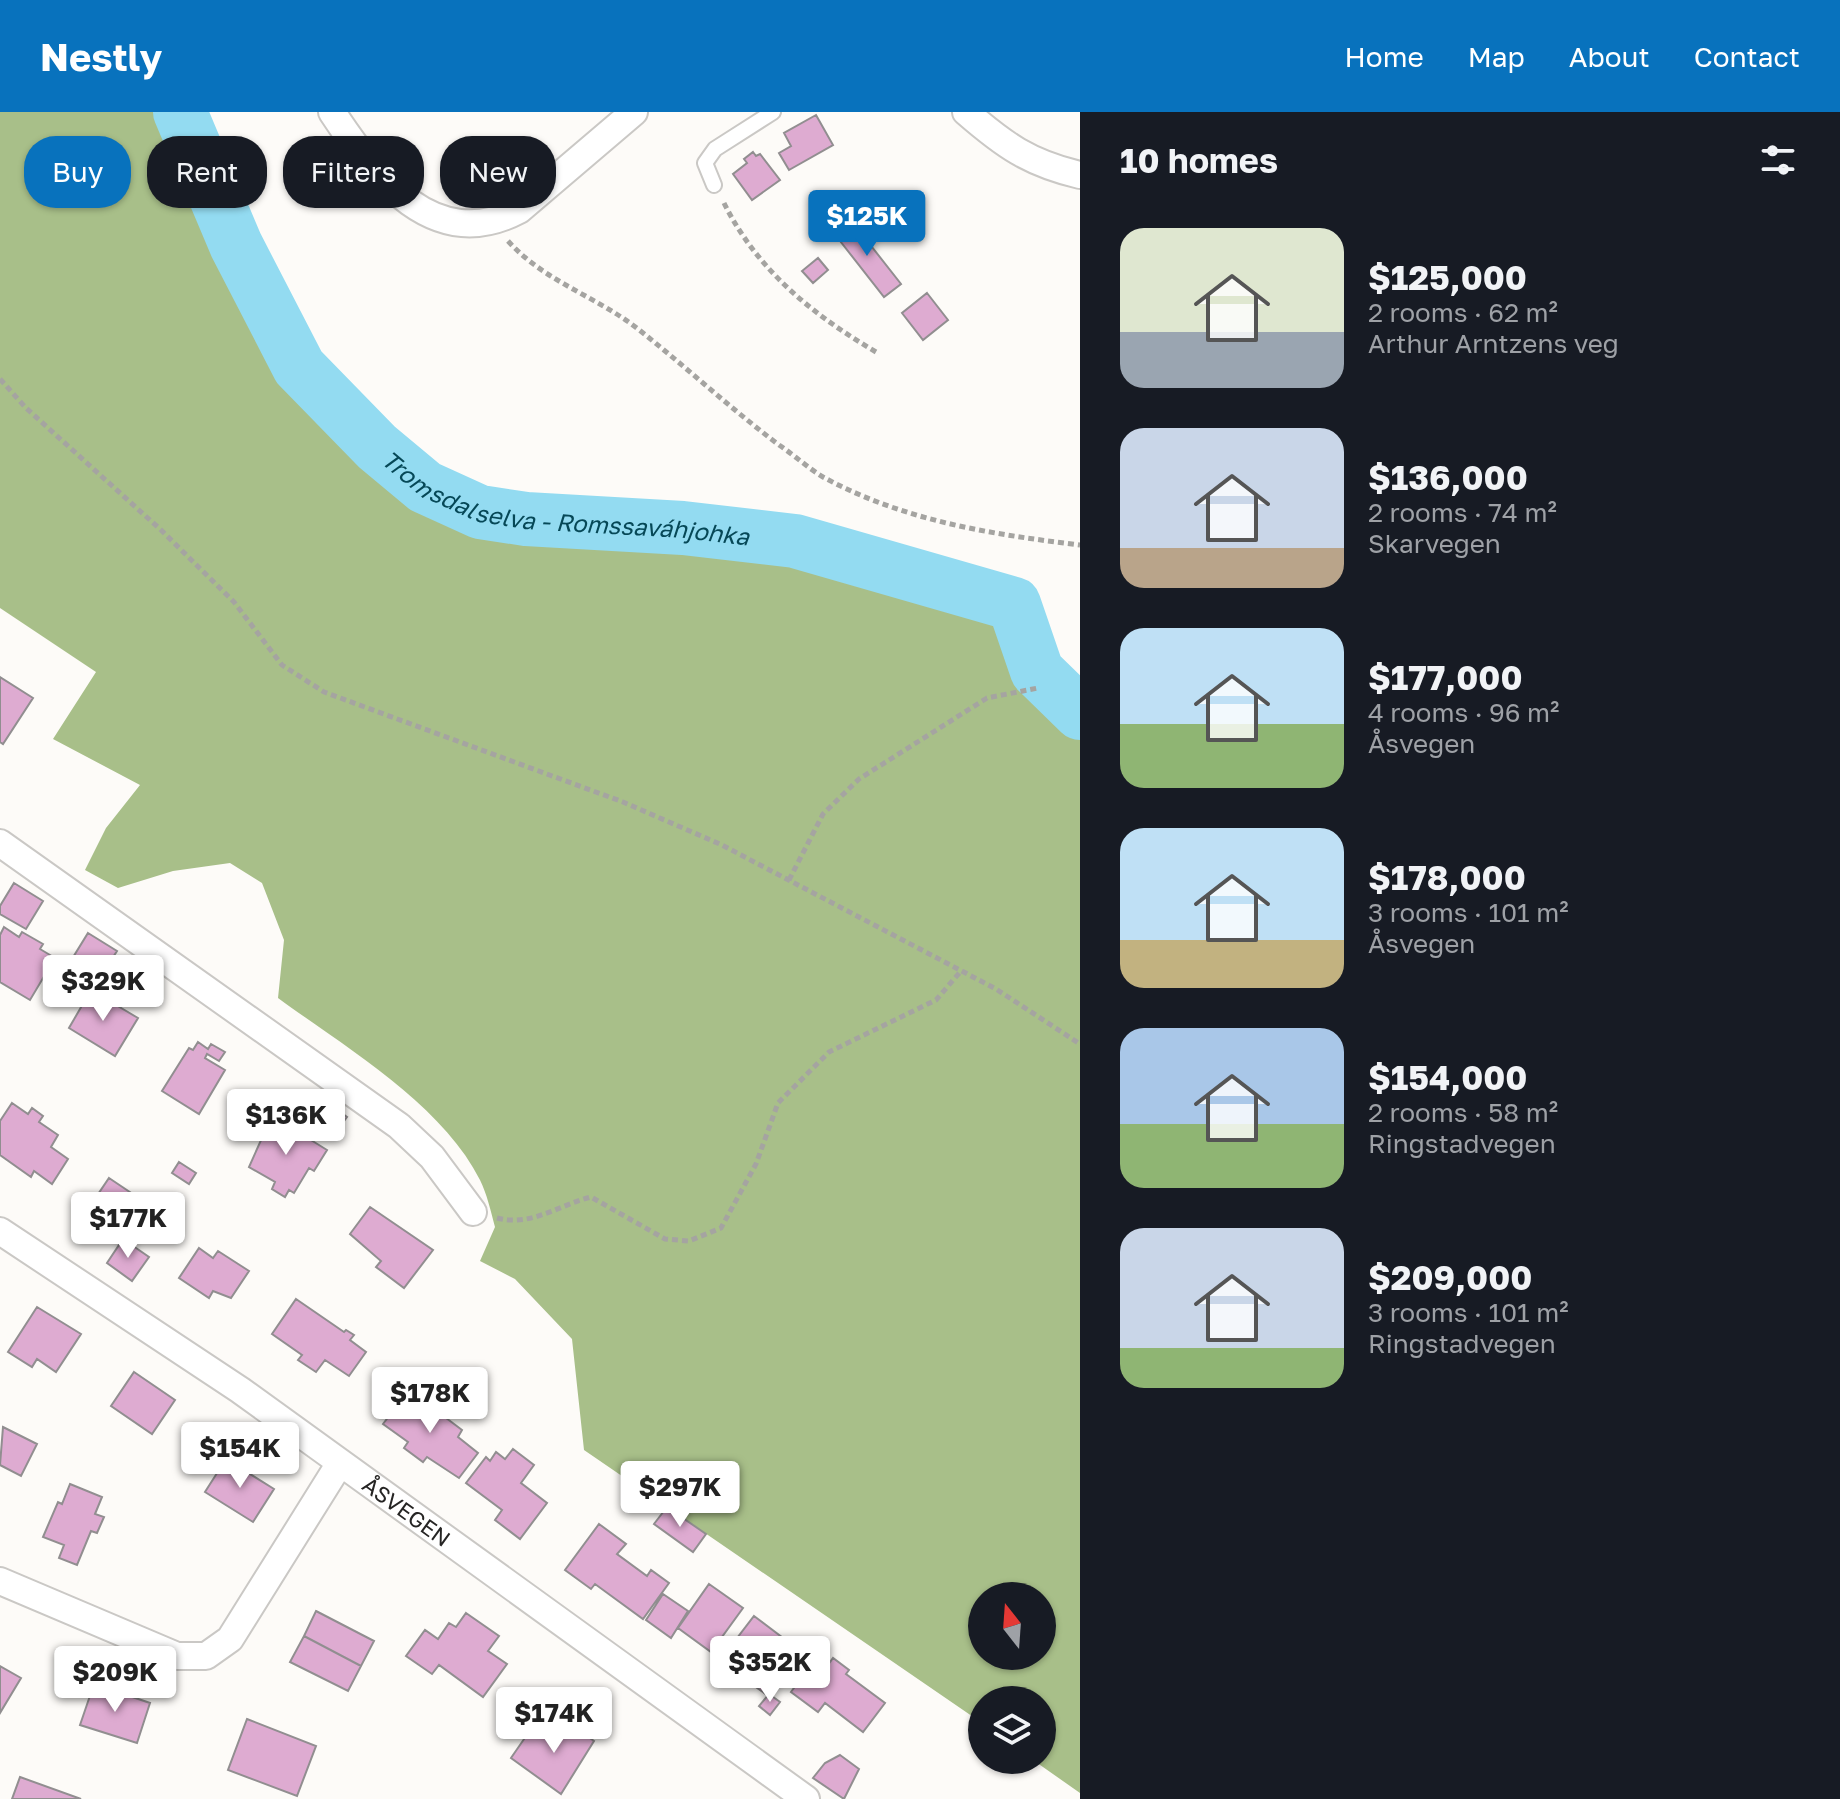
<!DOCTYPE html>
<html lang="en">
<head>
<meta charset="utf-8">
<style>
  body { margin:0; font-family:"Golos Text",sans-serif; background:#242831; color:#f1f3f6; height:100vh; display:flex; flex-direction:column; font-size:30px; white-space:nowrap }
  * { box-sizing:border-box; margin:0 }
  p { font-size:26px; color:#9ea1a6 }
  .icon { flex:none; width:44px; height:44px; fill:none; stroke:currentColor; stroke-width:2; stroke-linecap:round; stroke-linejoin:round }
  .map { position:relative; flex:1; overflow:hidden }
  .drawer { display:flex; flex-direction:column; background:#171b24; width:760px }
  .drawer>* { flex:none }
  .hud { position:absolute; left:24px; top:24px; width:760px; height:72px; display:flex; gap:16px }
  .needle { width:52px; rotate:343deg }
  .controls { position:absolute; left:968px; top:1470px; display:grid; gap:16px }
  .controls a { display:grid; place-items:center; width:88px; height:88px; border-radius:50%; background:#171b24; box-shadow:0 2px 6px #0004; font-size:40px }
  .price { position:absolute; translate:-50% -68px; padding:0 18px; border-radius:8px; background:#fff; color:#222; font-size:26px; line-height:52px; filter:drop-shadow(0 2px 4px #0008) }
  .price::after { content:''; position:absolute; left:50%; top:48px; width:24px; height:18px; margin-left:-12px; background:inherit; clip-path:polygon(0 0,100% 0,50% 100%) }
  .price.current { background:#0872bd; color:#fff }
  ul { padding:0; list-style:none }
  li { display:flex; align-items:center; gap:24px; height:200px; padding:0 40px }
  li span { display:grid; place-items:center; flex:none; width:224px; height:160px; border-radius:24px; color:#555 }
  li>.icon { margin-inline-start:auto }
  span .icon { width:96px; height:96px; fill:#fffc; stroke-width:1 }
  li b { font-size:34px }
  h2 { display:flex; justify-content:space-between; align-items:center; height:96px; padding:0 40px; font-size:34px }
  .chip { padding:0 28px; border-radius:32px; background:#171b24; box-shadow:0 2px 6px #0004; font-size:28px; line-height:72px }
  .chip.current { background:#0872bd; color:#fff }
  header { display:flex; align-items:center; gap:48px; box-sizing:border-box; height:112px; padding:0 40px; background:#0872bd; color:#fff }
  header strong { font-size:38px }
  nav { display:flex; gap:44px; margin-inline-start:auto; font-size:28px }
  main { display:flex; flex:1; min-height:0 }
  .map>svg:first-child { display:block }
  .forest { fill:#a8bf89; fill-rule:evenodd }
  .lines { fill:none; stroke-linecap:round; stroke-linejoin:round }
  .river { stroke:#93dbf1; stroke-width:54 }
  .building { fill:#deabd1; stroke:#918e90; stroke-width:2 }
  .service-casing { stroke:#cac8c5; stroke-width:18 }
  .minor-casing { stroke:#cac8c5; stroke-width:30 }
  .path { stroke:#a5a4a1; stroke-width:5; stroke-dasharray:6 4; stroke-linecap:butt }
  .service { stroke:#fff; stroke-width:14 }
  .minor { stroke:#fff; stroke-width:26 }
  .labels { text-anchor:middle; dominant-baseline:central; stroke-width:6; stroke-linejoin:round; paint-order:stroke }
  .street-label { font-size:22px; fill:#262524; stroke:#fff }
  .water-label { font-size:24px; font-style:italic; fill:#064857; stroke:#fff }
</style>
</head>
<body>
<header>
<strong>Nestly</strong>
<nav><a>Home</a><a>Map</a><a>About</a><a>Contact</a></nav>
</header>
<main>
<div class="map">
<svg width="1080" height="1687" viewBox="0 0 1080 1687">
  <rect width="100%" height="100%" fill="#fdfbf8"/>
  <path class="forest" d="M0 0H169L302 257 380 337 428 378 483 403 798 431 1017 495 1040 561 1080 600V1681L1033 1648H1042V1588H982V1611L584 1338 572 1227 515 1167 480 1149 495 1115C491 1100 487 1082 480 1068 442 992 345 935 278 886L284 828 262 771 230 751 173 759 118 776 85 758 106 716 140 673 53 627 96 560 0 496ZM982 1484H1042V1544H982Z"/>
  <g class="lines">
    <path class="river" id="s1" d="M180 0 236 133 299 255 377 335 425 375 480 400 526 407 683 416 795 429 1014 492 1037 559 1080 601"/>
  </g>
  <path class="building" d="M816 3 833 33 789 58 779 41 791 34 784 21Z
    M753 40 756 44 760 42 780 68 752 88 733 62 747 51 744 47Z
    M850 107 901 172 884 185 833 120Z
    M818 146 828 158 813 171 802 159Z
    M927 181 948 208 923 228 902 201Z
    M0 565 33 586 3 632 0 630Z
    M14 771 43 789 26 817 0 802V794Z
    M4 815 19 825 22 820 43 832 40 837 55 846 30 888 0 870V823Z
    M88 821 117 839 101 864 72 847Z
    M91 878 138 906 115 944 69 916Z
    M198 930 208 937 211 932 225 940 219 949 207 942 205 946 225 958 199 1002 162 979 189 936 193 938Z
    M314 981 347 1005 332 1025 300 1001Z
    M12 991 28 1002 32 996 43 1004 39 1010 58 1023 51 1035 68 1047 52 1072 34 1059 31 1065 0 1043V1009Z
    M277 1007 327 1038 314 1059 309 1056 294 1081 289 1078 285 1085 272 1077 275 1070 249 1055 266 1017 270 1019Z
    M179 1050 196 1061 189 1072 172 1061Z
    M109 1066 158 1099 136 1131 88 1097Z
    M370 1095 433 1138 404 1176 376 1155 381 1149 350 1122Z
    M123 1127 149 1145 132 1169 107 1151Z
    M199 1136 213 1146 218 1139 249 1159 231 1186 213 1179 209 1186 179 1166Z
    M296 1187 344 1220 346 1218 354 1223 350 1228 366 1240 349 1264 325 1248 316 1260 298 1248 302 1243 272 1222Z
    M37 1195 81 1222 56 1260 37 1247 32 1255 8 1240Z
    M134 1260 175 1288 152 1322 111 1294Z
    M409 1278 462 1318 458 1325 478 1341 459 1366 427 1345 423 1350 404 1336 408 1330 383 1312Z
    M3 1315 37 1332 21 1364 0 1353Z
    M513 1337 534 1353 521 1371 547 1391 520 1427 495 1408 502 1398 466 1371 486 1345 490 1349 496 1340 505 1347Z
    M226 1347 274 1377 253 1410 205 1380Z
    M70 1372 102 1385 95 1402 104 1405 97 1421 91 1419 77 1453 59 1446 64 1433 43 1425 58 1390 62 1392Z
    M667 1395 706 1422 693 1440 654 1412Z
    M599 1412 626 1432 617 1442 647 1464 651 1458 669 1471 643 1507 595 1472 591 1477 565 1458Z
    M709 1472 743 1496 711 1540 678 1516Z
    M663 1482 688 1499 671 1526 646 1508Z
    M316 1499 374 1529 361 1554 304 1524Z
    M466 1501 499 1524 488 1539 507 1552 483 1585 439 1553 432 1562 406 1544 425 1518 438 1527 449 1511 456 1515Z
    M754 1504 787 1529 754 1572 721 1547Z
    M304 1524 361 1554 348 1579 290 1550Z
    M819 1542 830 1550 833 1546 849 1558 846 1562 885 1591 863 1620 825 1591 818 1600 791 1580Z
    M770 1551 783 1561 767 1583 753 1573Z
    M0 1554 21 1566 0 1601Z
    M94 1572 150 1591 137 1631 80 1613Z
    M769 1582 780 1590 770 1603 759 1594Z
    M247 1607 316 1634 297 1684 228 1658Z
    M563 1607 594 1629 561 1682 511 1646 531 1617 548 1628Z
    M840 1643 859 1657 844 1687 813 1666 825 1651Z
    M20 1665 81 1687H12Z"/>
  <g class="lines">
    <g class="service-casing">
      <path id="service" d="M714 73 705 51 715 37 773 0"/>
    </g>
    <g class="minor-casing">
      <g id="minor">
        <path d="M332 0C375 65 434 143 519 98L634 0"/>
        <path d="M966 0C1004 33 1029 51 1080 63"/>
        <path d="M0 731 399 1014 432 1045 473 1100"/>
        <path id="s2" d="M0 1119 240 1278 806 1687"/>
        <path d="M0 1469 177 1544H206L230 1527 340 1351"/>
      </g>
    </g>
    <path class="path" d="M724 91C757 158 813 203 876 240
      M508 129C545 170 596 184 638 217 686 255 730 296 779 333 794 343 808 356 823 365 904 409 990 422 1080 433
      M0 267 26 296 161 418 234 490 282 553 324 580 623 690 722 733 996 877 1080 932
      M789 768 823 702 859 667 987 586 1038 576
      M497 1106C531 1115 559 1093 591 1085L665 1127 689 1129 721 1116 756 1052 778 991 829 940 936 888 961 859"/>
    <use href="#service" class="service"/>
    <use href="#minor" class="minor"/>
  </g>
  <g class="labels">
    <g class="street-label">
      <text stroke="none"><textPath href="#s2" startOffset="494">ÅSVEGEN</textPath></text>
    </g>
    <g class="water-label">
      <text stroke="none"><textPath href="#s1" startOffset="596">Tromsdalselva - Romssaváhjohka</textPath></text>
    </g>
  </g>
</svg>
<div class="controls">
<a><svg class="needle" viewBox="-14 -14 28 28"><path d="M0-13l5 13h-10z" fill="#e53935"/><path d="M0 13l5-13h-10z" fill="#9ea1a6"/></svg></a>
<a><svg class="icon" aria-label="layers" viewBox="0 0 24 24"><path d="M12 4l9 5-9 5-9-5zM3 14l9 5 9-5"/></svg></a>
</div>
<b class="price current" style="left:867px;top:146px">$125K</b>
<b class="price" style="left:103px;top:911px">$329K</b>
<b class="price" style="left:286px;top:1045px">$136K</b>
<b class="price" style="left:128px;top:1148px">$177K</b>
<b class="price" style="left:430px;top:1323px">$178K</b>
<b class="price" style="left:240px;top:1378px">$154K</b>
<b class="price" style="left:680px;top:1417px">$297K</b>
<b class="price" style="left:770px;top:1592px">$352K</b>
<b class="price" style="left:115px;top:1602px">$209K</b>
<b class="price" style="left:554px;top:1643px">$174K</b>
<div class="hud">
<a class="chip current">Buy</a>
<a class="chip">Rent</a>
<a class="chip">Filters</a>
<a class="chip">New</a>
</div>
</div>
<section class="drawer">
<h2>10 homes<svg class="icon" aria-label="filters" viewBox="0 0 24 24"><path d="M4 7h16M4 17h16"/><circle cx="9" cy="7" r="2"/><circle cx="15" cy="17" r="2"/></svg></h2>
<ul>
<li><span style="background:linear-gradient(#dfe7d0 65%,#9aa5b1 0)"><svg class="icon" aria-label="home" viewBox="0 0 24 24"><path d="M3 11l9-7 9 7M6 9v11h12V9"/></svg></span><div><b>$125,000</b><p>2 rooms · 62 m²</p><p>Arthur Arntzens veg</p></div></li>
<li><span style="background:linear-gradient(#c9d6e8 75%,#b9a48a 0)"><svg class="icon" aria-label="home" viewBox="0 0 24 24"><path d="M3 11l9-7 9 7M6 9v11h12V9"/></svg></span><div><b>$136,000</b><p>2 rooms · 74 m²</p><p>Skarvegen</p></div></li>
<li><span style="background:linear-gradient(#bfe0f5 60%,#8fb573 0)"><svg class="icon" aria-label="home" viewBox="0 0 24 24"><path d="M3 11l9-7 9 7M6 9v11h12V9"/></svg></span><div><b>$177,000</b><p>4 rooms · 96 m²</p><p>Åsvegen</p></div></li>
<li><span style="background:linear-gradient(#bfe0f5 70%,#c2b280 0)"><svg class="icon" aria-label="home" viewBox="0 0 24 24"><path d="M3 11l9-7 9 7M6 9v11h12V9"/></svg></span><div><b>$178,000</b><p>3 rooms · 101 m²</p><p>Åsvegen</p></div></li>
<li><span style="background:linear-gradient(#a9c7e8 60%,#8fb573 0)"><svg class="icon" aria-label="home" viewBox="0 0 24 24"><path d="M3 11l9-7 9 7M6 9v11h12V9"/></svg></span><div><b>$154,000</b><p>2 rooms · 58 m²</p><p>Ringstadvegen</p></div></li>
<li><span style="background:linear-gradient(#c9d6e8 75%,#8fb573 0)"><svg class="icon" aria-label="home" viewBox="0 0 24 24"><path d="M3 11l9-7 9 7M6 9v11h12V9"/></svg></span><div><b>$209,000</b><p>3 rooms · 101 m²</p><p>Ringstadvegen</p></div></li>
</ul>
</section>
</main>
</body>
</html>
